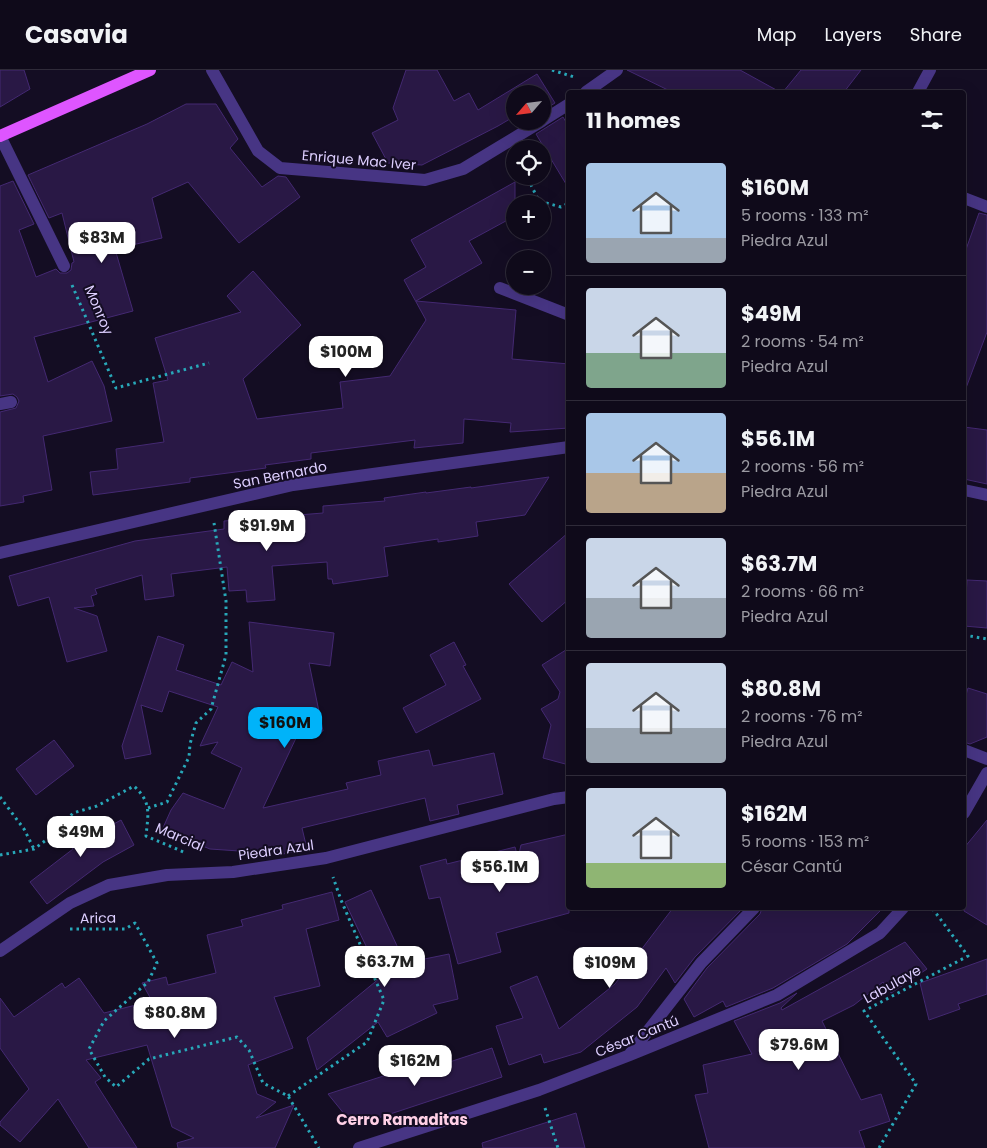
<!DOCTYPE html>
<html lang="en">
<head>
<meta charset="utf-8">
<style>
  body { margin:0; font-family:Poppins,sans-serif; background:#181323; color:#f1f3f6; height:100vh; display:flex; flex-direction:column; font-size:19px; white-space:nowrap }
  * { box-sizing:border-box; margin:0 }
  p { font-size:16px; color:#9b9aa2 }
  .icon { flex:none; width:28px; height:28px; fill:none; stroke:currentColor; stroke-width:2; stroke-linecap:round; stroke-linejoin:round }
  .map { position:relative; flex:1; overflow:hidden }
  .side { position:absolute; left:566px; top:20px; width:400px; height:820px; display:flex; flex-direction:column; background:#0f0a1a; border-radius:5px; box-shadow:0 5px 20px #0002,0 0 0 1px #2f2b39 }
  .side>* { flex:none }
  .needle { width:32px; rotate:242deg }
  .controls { position:absolute; left:506px; top:15px; display:grid; gap:10px }
  .controls a { display:grid; place-items:center; width:45px; height:45px; border-radius:50%; background:#0f0a1a; box-shadow:0 5px 20px #0002,0 0 0 1px #2f2b39; font-size:25px }
  .price { position:absolute; translate:-50% -42px; padding:0 11px; border-radius:10px; background:#fff; color:#222; font-size:16px; line-height:32px; filter:drop-shadow(0 1px 2px #0008) }
  .price::after { content:''; position:absolute; left:50%; top:30px; width:15px; height:11px; margin-left:-8px; background:inherit; clip-path:polygon(0 0,100% 0,50% 100%) }
  .price.current { background:#00b3f9; color:#111 }
  ul { padding:0; list-style:none }
  li { display:flex; align-items:center; gap:15px; height:125px; padding:0 20px }
  li+li { border-top:1px solid #2f2b39 }
  li span { display:grid; place-items:center; flex:none; width:140px; height:100px; border-radius:5px; color:#555 }
  li>.icon { margin-inline-start:auto }
  span .icon { width:60px; height:60px; fill:#fffc; stroke-width:1 }
  li b { font-size:21px }
  h2 { display:flex; justify-content:space-between; align-items:center; height:60px; padding:0 20px; font-size:21px }
  header { display:flex; align-items:center; gap:30px; box-sizing:border-box; height:70px; padding:0 25px; background:#0f0a1a; border-bottom:1px solid #2f2b39 }
  header strong { font-size:24px }
  nav { display:flex; gap:28px; margin-inline-start:auto; font-size:18px }
  .map>svg:first-child { display:block }
  .building { fill:#291845; stroke:#442972 }
  .lines { fill:none; stroke-linecap:round; stroke-linejoin:round }
  .path { stroke:#28a8b9; stroke-width:3; stroke-dasharray:2.5 4; stroke-linecap:butt }
  .minor { stroke:#473584; stroke-width:12 }
  .major { stroke:#de55ff; stroke-width:12 }
  .labels { text-anchor:middle; dominant-baseline:central; stroke-width:4; stroke-linejoin:round; paint-order:stroke }
  .street-label { font-size:14px; fill:#ddceff; stroke:#140d23 }
  .neighbourhood-label { font-size:15px; font-weight:bold; fill:#ffd0e6; stroke:#140d23 }
</style>
</head>
<body>
<header>
<strong>Casavia</strong>
<nav><a>Map</a><a>Layers</a><a>Share</a></nav>
</header>
<div class="map">
<svg width="987" height="1078" viewBox="0 0 987 1078">
  <rect width="100%" height="100%" fill="#140d23"/>
  <path class="building" d="M0 0H24L30 19 0 37Z
    M406 0H437L454 31 469 23 478 40 537 4 555 33 542 41V24H515V46L498 56 422 95 388 93 372 63 398 50 393 38Z
    M627 0H740L780 22H672Z
    M801 0H861L844 22H783Z
    M186 34H216L238 69 230 78 262 117 278 106 286 107 300 127 239 173 188 112 152 128 162 168 115 179 133 241 34 267 48 312 92 291 104 316 112 351 43 366 52 420 23 426 24 432 0 436V342L16 338 19 331 17 327 13 324 0 326V116L13 111 34 154 19 160 36 207 56 199 60 203H67L71 200 72 193 74 192 62 143 49 148 28 105 147 54Z
    M563 47 569 57V119L536 64Z
    M515 112V146L469 171 482 193 416 231 516 240 512 289 569 294V358L510 362 511 353 464 349 463 373 414 378 415 370 311 383V389L265 395 266 398 190 408V412L93 425 90 402 118 399 116 379 164 372 153 313 168 310 155 268 241 242 227 226 253 201 301 255 243 309 257 349 343 338 340 312 390 306 426 250 404 210 426 197 411 170Z
    M979 143 987 145V262L966 318 964 317V185Z
    M964 357 987 360V414L964 409Z
    M549 407 525 445 476 452 478 466 438 472V469L384 477 388 506 333 514 332 509H328L327 492 272 496 275 530 247 532 246 520 229 521 227 497 171 504 174 526 145 530 142 505 95 519 97 524 91 526 94 536 74 538 97 546 107 581 67 592 49 527 18 536 9 506 135 471 224 459V451L323 443V436L385 431 384 428 426 422V423L471 417V418Z
    M569 462V529L542 552 509 514Z
    M967 510 987 511V558L964 556Z
    M249 552 334 563 330 596 309 593 323 661 297 666 263 738 348 719 346 713 381 705 378 691 429 680 433 696 494 683 503 724 457 735 459 744 430 751 425 728 302 758 307 779 283 784 210 779 162 760 171 740 183 723 224 739 242 698 211 683 218 672 200 676 218 637 169 621 162 642 141 635 151 684 125 689 122 676 158 566 184 575 176 600 221 615 232 592 253 602Z
    M454 572 466 595 463 596 481 629 416 663 403 638 446 615 430 585Z
    M569 578V695L543 688 551 655 541 639 558 629 560 622 542 595Z
    M968 618 987 624V667L970 674 964 672V632Z
    M54 670 74 696 36 725 16 699Z
    M82 750 92 766 121 750 134 775 103 792 47 834 30 812 73 779 63 760Z
    M987 750V855L964 841V778Z
    M569 764V843L496 863 501 882 458 894 440 827 429 829 420 796 446 789 447 794 515 777 518 788 521 775Z
    M371 820 405 893 449 884 458 929 433 935 437 943 387 967 378 952 317 1000 307 968 392 898 378 901 345 832Z
    M332 822 339 850 306 859 320 916 274 927 293 978 248 995 257 1024 276 1032 256 1048 294 1035 275 1078H178L177 1073 194 1068 172 1057 147 975 86 990 101 1008 95 1012 137 1078H89L58 1029 20 1072 0 1055V1052L29 1019 0 978V928L14 947 62 913 65 918 79 908 104 943 152 931 142 913 166 907 168 915 216 903 207 865 243 856 241 850 283 839 282 835Z
    M673 838H743L695 887 675 913 666 898 637 937 581 982 544 993 541 984 509 995 496 956 523 948 510 917 537 906 559 959 615 914Z
    M762 838H883L847 874 773 918 726 937 723 931 694 947 684 929 707 898 760 844Z
    M905 872 927 899 891 923 883 912 854 935 822 951 861 1030 881 1024 890 1051 859 1061 865 1078H709L695 1025 708 1023 703 995 752 984 734 951 780 933 797 923 781 938 782 940Z
    M987 889V924L958 934 960 939 929 950 920 913Z
    M492 978 502 1007 354 1056 328 1024 408 998 410 1005Z
    M576 1043 585 1078H483L482 1073Z"/>
  <g class="lines">
    <path class="path" d="M552 0 574 7
      M523 106 522 107 530 113 539 131 561 137 569 133
      M72 215 116 318 209 293
      M964 565 987 569
      M0 727 24 759 34 779
      M148 738 167 732 189 687 190 674 196 653 211 639 226 585V531L214 453
      M0 785 34 779 53 765 73 743 97 736 134 716C152 733 148 744 146 766L186 783
      M70 859H125L135 853 157 893 148 912 104 951 89 979 105 1007 116 1017 149 989 237 967 249 980 263 1013 288 1026 319 1078
      M288 1026 367 972 384 930 341 830 333 807
      M545 1038 558 1078
      M879 1078 916 1014 864 941 968 886 932 838"/>
    <path class="minor" d="M212 0 258 81 280 98 425 110 463 99 542 51
      M586 22 617 0
      M918 22 930 0
      M542 51 569 34
      M0 66 64 196
      M964 128 987 137
      M500 218 569 245
      M0 334 11 332
      M964 420 987 425
      M0 483 293 415 569 377
      M964 680 987 689
      M964 743 987 703
      M0 881 70 833 109 815 167 805 233 802 326 788 554 729 569 727
      M630 984 701 893 754 838
      M359 1078 539 1020 630 985 777 925 880 863 903 838"/>
    <path class="major" d="M0 66 150 0"/>
  </g>
  <g class="labels">
    <g class="street-label">
      <text transform="translate(359 90) rotate(5)">Enrique Mac Iver</text>
      <text transform="translate(99 240) rotate(67)">Monroy</text>
      <text transform="translate(280 405) rotate(-11)">San Bernardo</text>
      <text transform="translate(180 767) rotate(23)">Marcial</text>
      <text transform="translate(276 780) rotate(-8)">Piedra Azul</text>
      <text transform="translate(98 848) rotate(-1)">Arica</text>
      <text transform="translate(892 914) rotate(-29)">Labulaye</text>
      <text transform="translate(637 966) rotate(-22)">César Cantú</text>
    </g>
    <g class="neighbourhood-label">
      <text x="402" y="1049">Cerro Ramaditas</text>
    </g>
  </g>
</svg>
<div class="controls">
<a><svg class="needle" viewBox="-14 -14 28 28"><path d="M0-13l5 13h-10z" fill="#e53935"/><path d="M0 13l5-13h-10z" fill="#9b9aa2"/></svg></a>
<a><svg class="icon" aria-label="locate" viewBox="0 0 24 24"><circle cx="12" cy="12" r="6"/><path d="M12 2v4M12 18v4M2 12h4M18 12h4"/></svg></a>
<a>+</a>
<a>−</a>
</div>
<b class="price" style="left:102px;top:194px">$83M</b>
<b class="price" style="left:346px;top:308px">$100M</b>
<b class="price" style="left:267px;top:482px">$91.9M</b>
<b class="price current" style="left:285px;top:679px">$160M</b>
<b class="price" style="left:81px;top:788px">$49M</b>
<b class="price" style="left:500px;top:823px">$56.1M</b>
<b class="price" style="left:385px;top:918px">$63.7M</b>
<b class="price" style="left:610px;top:919px">$109M</b>
<b class="price" style="left:175px;top:969px">$80.8M</b>
<b class="price" style="left:799px;top:1001px">$79.6M</b>
<b class="price" style="left:415px;top:1017px">$162M</b>
<section class="side">
<h2>11 homes<svg class="icon" aria-label="filters" viewBox="0 0 24 24"><path d="M4 7h16M4 17h16"/><circle cx="9" cy="7" r="2"/><circle cx="15" cy="17" r="2"/></svg></h2>
<ul>
<li><span style="background:linear-gradient(#a9c7e8 75%,#9aa5b1 0)"><svg class="icon" aria-label="home" viewBox="0 0 24 24"><path d="M3 11l9-7 9 7M6 9v11h12V9"/></svg></span><div><b>$160M</b><p>5 rooms · 133 m²</p><p>Piedra Azul</p></div></li>
<li><span style="background:linear-gradient(#c9d6e8 65%,#7fa58c 0)"><svg class="icon" aria-label="home" viewBox="0 0 24 24"><path d="M3 11l9-7 9 7M6 9v11h12V9"/></svg></span><div><b>$49M</b><p>2 rooms · 54 m²</p><p>Piedra Azul</p></div></li>
<li><span style="background:linear-gradient(#a9c7e8 60%,#b9a48a 0)"><svg class="icon" aria-label="home" viewBox="0 0 24 24"><path d="M3 11l9-7 9 7M6 9v11h12V9"/></svg></span><div><b>$56.1M</b><p>2 rooms · 56 m²</p><p>Piedra Azul</p></div></li>
<li><span style="background:linear-gradient(#c9d6e8 60%,#9aa5b1 0)"><svg class="icon" aria-label="home" viewBox="0 0 24 24"><path d="M3 11l9-7 9 7M6 9v11h12V9"/></svg></span><div><b>$63.7M</b><p>2 rooms · 66 m²</p><p>Piedra Azul</p></div></li>
<li><span style="background:linear-gradient(#c9d6e8 65%,#9aa5b1 0)"><svg class="icon" aria-label="home" viewBox="0 0 24 24"><path d="M3 11l9-7 9 7M6 9v11h12V9"/></svg></span><div><b>$80.8M</b><p>2 rooms · 76 m²</p><p>Piedra Azul</p></div></li>
<li><span style="background:linear-gradient(#c9d6e8 75%,#8fb573 0)"><svg class="icon" aria-label="home" viewBox="0 0 24 24"><path d="M3 11l9-7 9 7M6 9v11h12V9"/></svg></span><div><b>$162M</b><p>5 rooms · 153 m²</p><p>César Cantú</p></div></li>
</ul>
</section>
</div>
</body>
</html>
